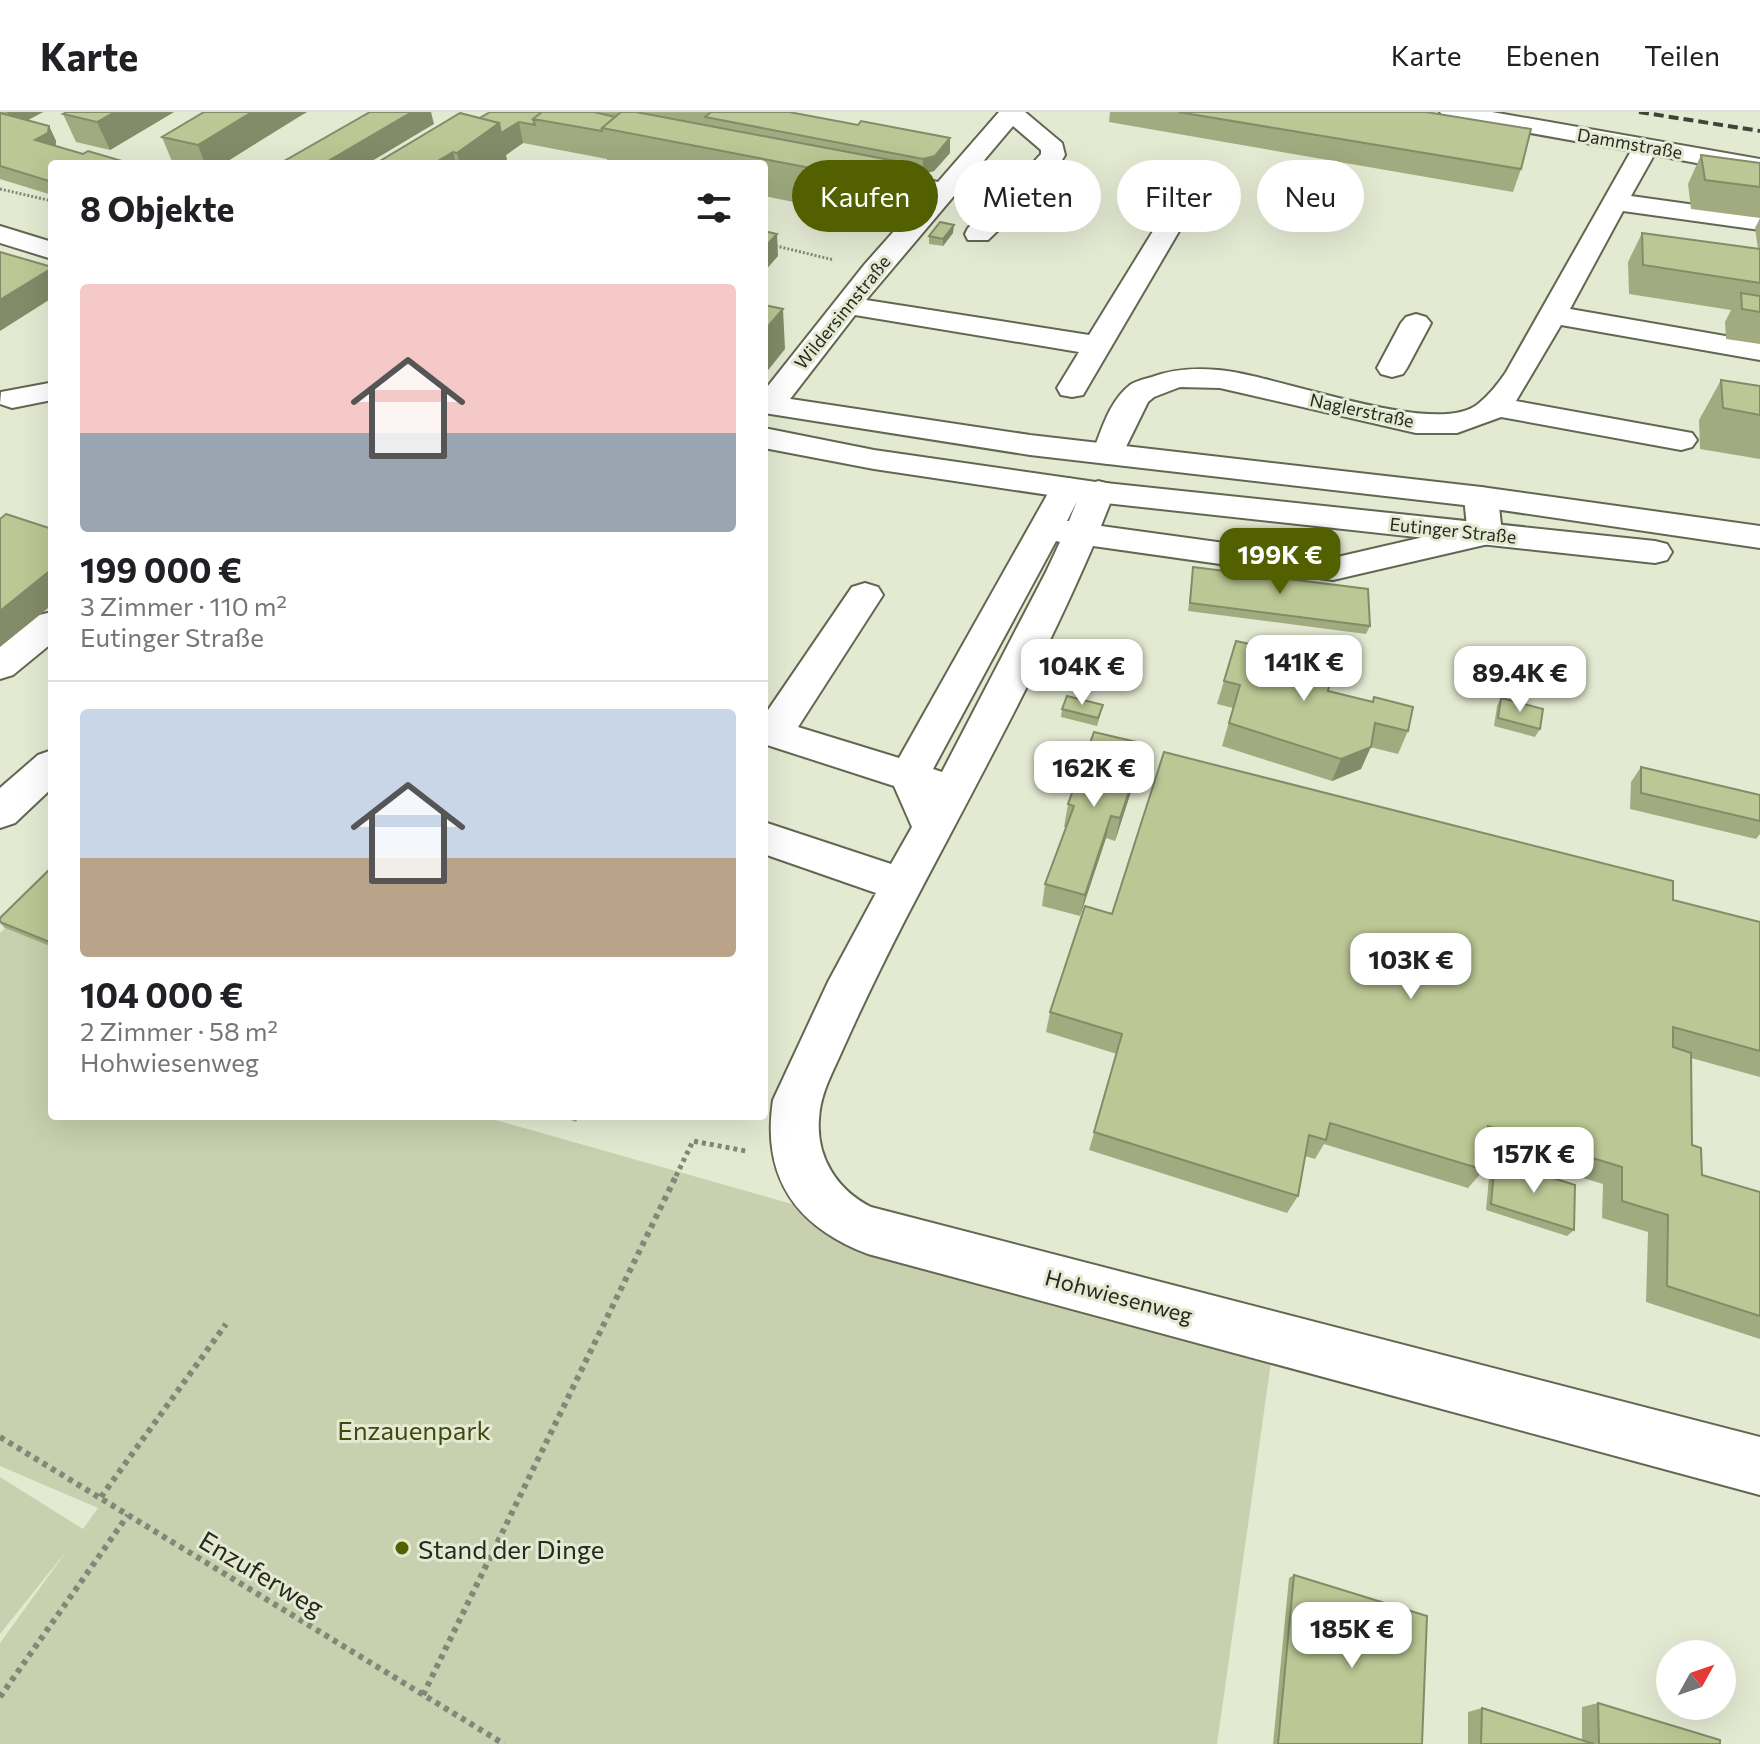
<!DOCTYPE html>
<html lang="de">
<head>
<meta charset="utf-8">
<style>
  body { margin:0; font-family:Commissioner,sans-serif; background:#f2f2f2; color:#202124; height:100vh; display:flex; flex-direction:column; font-size:30px; white-space:nowrap }
  * { box-sizing:border-box; margin:0 }
  p { font-size:26px; color:#757577 }
  .icon { flex:none; width:44px; height:44px; fill:none; stroke:currentColor; stroke-width:2; stroke-linecap:round; stroke-linejoin:round }
  .map { position:relative; flex:1; overflow:hidden }
  .details { position:absolute; left:48px; top:48px; width:720px; height:960px; display:flex; flex-direction:column; background:#fff; border-radius:8px; box-shadow:0 8px 32px #0002 }
  .details>* { flex:none }
  .banner { position:absolute; left:792px; top:48px; width:760px; height:72px; display:flex; gap:16px }
  .needle { width:52px; rotate:50deg }
  .tools { position:absolute; left:1656px; top:1528px; display:grid; gap:16px }
  .tools a { display:grid; place-items:center; width:80px; height:80px; border-radius:50%; background:#fff; box-shadow:0 8px 32px #0002; font-size:40px }
  .price { position:absolute; translate:-50% -68px; padding:0 18px; border-radius:16px; background:#fff; color:#222; font-size:26px; line-height:52px; filter:drop-shadow(0 2px 4px #0008) }
  .price::after { content:''; position:absolute; left:50%; top:48px; width:24px; height:18px; margin-left:-12px; background:inherit; clip-path:polygon(0 0,100% 0,50% 100%) }
  .price.active { background:#526000; color:#fff }
  ul { padding:0; list-style:none }
  li { display:grid; align-content:center; gap:16px; height:424px; padding:0 32px }
  li+li { border-top:2px solid #e0e0e0 }
  li span { display:grid; place-items:center; height:248px; border-radius:8px; color:#555 }
  li>.icon { margin-inline-start:auto }
  span .icon { width:144px; height:144px; fill:#fffc; stroke-width:1 }
  li b { font-size:34px }
  h2 { display:flex; justify-content:space-between; align-items:center; height:96px; padding:0 32px; font-size:34px }
  .tag { padding:0 28px; border-radius:36px; background:#fff; box-shadow:0 8px 32px #0002; font-size:28px; line-height:72px }
  .tag.active { background:#526000; color:#fff }
  header { display:flex; align-items:center; gap:48px; box-sizing:border-box; height:112px; padding:0 40px; background:#fff; border-bottom:2px solid #e0e0e0 }
  header strong { font-size:38px }
  nav { display:flex; gap:44px; margin-inline-start:auto; font-size:28px }
  .map>svg:first-child { display:block }
  .green { fill:#c8d0af }
  .lines { fill:none; stroke-linecap:round; stroke-linejoin:round }
  .minor-casing { stroke:#626752; stroke-width:4 }
  .major-casing { stroke:#626752; stroke-width:4 }
  .path-far2 { stroke:#838777; stroke-width:3; stroke-dasharray:2 2; stroke-linecap:butt }
  .path-far1 { stroke:#838777; stroke-width:5; stroke-dasharray:4 4; stroke-linecap:butt }
  .path { stroke:#838777; stroke-width:6; stroke-dasharray:5 5; stroke-linecap:butt }
  .minor { fill:#fff; fill-rule:evenodd }
  .major { fill:#fff; fill-rule:evenodd }
  .rail { stroke:#404338; stroke-width:4; stroke-dasharray:10 5; stroke-linecap:butt }
  .wall { fill:#a1ab7f }
  .shaded-wall { fill:#838b68 }
  .building { fill:#bbc794; stroke:#838b68; stroke-width:2 }
  .poi-dot { fill:#526000; stroke:#e4ead2; stroke-width:3 }
  .labels { text-anchor:middle; dominant-baseline:central; stroke-width:6; stroke-linejoin:round; paint-order:stroke }
  .far-street-label { font-size:18px; fill:#272920; stroke:#e4ead2 }
  .street-label { font-size:22px; fill:#272920; stroke:#e4ead2 }
  .near-park-label { font-size:26px; fill:#3f480e; stroke:#e4ead2 }
  .near-poi-label { font-size:26px; fill:#272920; stroke:#e4ead2; text-anchor:start }
  .near-street-label { font-size:26px; fill:#272920; stroke:#e4ead2 }
</style>
</head>
<body>
<header>
<strong>Karte</strong>
<nav><a>Karte</a><a>Ebenen</a><a>Teilen</a></nav>
</header>
<div class="map">
<svg width="1760" height="1632" viewBox="0 0 1760 1632">
  <rect width="100%" height="100%" fill="#e4ead2"/>
  <path class="green" d="M5 816 52 835V1004H482L1274 1229 1217 1632H0V1531L68 1437 0 1522V1365L83 1417 98 1396 0 1354V821Z"/>
  <g class="lines">
    <g class="minor-casing">
      <path id="minor" d="M999 0H1025L1062 31 1065 43 1062 48 1018 99 988 128H968L965 122 968 116 1000 87 1041 42V38L1013 14 866 188 1089 223 1163 103H1181L1185 109 1083 283 1072 285 1061 283 1057 276 1079 240 855 203 780 300 764 301V279L864 153 926 83 837 65 833 60 837 55 846 52 938 70Z
        M1440 0H1492L1760 47V63L1654 43 1631 84 1760 102V118L1623 99 1570 197 1760 230V248L1561 213 1516 289 1692 321 1697 328 1692 335 1681 338 1501 305 1457 321H1416L1220 276 1180 275 1154 285 1148 290 1119 349 1108 352 1097 349 1092 342C1101 320 1109 289 1130 273 1136 269 1145 267 1152 265 1174 257 1195 256 1218 258 1275 262 1435 327 1478 292 1489 283 1498 272 1506 260L1631 39 1452 7 1444 5Z
        M1416 202 1426 205 1431 211 1407 256 1403 262 1392 265 1381 262 1377 256 1401 211 1406 205Z
        M49 271 52 272V288L12 296 0 292 1 280Z
        M1068 366 1080 369 1084 375 1098 369 1110 372 1115 379 1101 414 1333 446 1467 415 1464 385 1469 378 1481 375 1493 378 1498 385 1502 422 1497 430 1333 468 1093 434C1038 562 969 685 905 808 883 851 862 894 842 939 832 962 820 982 819 1007 816 1045 837 1078 871 1095L1760 1325V1383L868 1142C797 1115 761 1067 773 988L828 870 876 781 764 742V710L891 752 912 715 894 674 764 632V604L852 475 865 471 878 475 883 483 798 615 899 646 1051 376 1056 369ZM1077 389 1069 409H1067ZM1056 429 1060 430 1046 460 942 660 933 657Z
        M52 500V531L13 563 0 567V534L39 503Z
        M52 638V676L15 711 0 716V676L38 643Z"/>
    </g>
    <g class="major-casing">
      <path id="major" d="M0 114 52 130V147L0 131Z
        M764 283 1030 323 1481 375 1760 414V436L1481 395 1030 343 764 301Z
        M764 316 874 338 1096 370 1655 429 1667 432 1672 440 1667 448 1655 451 1096 390 874 357 764 336Z"/>
    </g>
    <path class="path-far2" d="M0 77 52 89
      M764 131 834 148"/>
    <path class="path-far1" d="M676 1064 693 1029 746 1039"/>
    <path class="path" d="M0 1325 504 1632
      M101 1385 226 1212
      M423 1583 677 1062
      M0 1585 128 1403"/>
    <use href="#minor" class="minor"/>
    <use href="#major" class="major"/>
    <path class="rail" d="M1639 0 1760 19"/>
  </g>
  <path class="wall" d="M0 0H43L28 8 49 14 56 29V34L83 42 132 52H52V83L0 67Z
    M174 0 110 38 76 30 63 2Z
    M204 0H307L223 52H173L162 25Z
    M490 0H789L950 41 934 59 923 62 906 58 905 89 888 109 764 84V52H607V47L523 31 506 43 507 49 503 52H375L480 6Z
    M1110 0H1426L1521 57 1513 80 1109 10Z
    M1701 43 1760 51V106L1691 97 1688 72Z
    M1760 106V232L1726 227 1725 210 1731 198 1629 182 1628 150 1642 121 1758 137 1755 116Z
    M953 121 943 134 929 132V124Z
    M1721 268 1760 274V347L1700 337 1699 308Z
    M1193 455 1370 514 1366 522 1188 499Z
    M1236 529 1328 579 1372 590 1374 585 1408 619 1398 642 1370 635 1361 657 1332 669 1222 634 1233 596 1217 592Z
    M1501 586 1540 617 1535 625 1494 614 1497 594Z
    M1062 597 1101 601 1097 614 1061 605Z
    M1145 632 1139 655 1115 729 1106 726 1080 804 1042 794 1045 772 1066 715H1064L1068 692Z
    M1641 655 1760 683V722L1756 727 1630 697 1631 670Z
    M52 755V835L5 816 0 811V806Z
    M1673 788 1760 810V965L1691 946 1692 1033 1702 1063 1760 1080V1227L1646 1190 1648 1120 1602 1106 1603 1072 1486 1037 1484 1058 1468 1076 1324 1032 1315 1047 1305 1044 1298 1084 1287 1101 1089 1038 1117 942 1046 920 1050 900 1112 802Z
    M561 1004H579L576 1010Z
    M1495 1048 1574 1118 1567 1124 1486 1098 1490 1055Z
    M1294 1463 1422 1632H1273L1289 1466Z
    M1598 1591 1720 1632H1468V1600L1482 1596 1582 1628V1595Z"/>
  <path class="shaded-wall" d="M7 0H43L15 15Z
    M115 0H174L110 38 97 10Z
    M252 0H297L298 5 223 52H205L198 33Z
    M297 0H307L298 5Z
    M412 0H431L434 12 367 52H323Z
    M519 10 523 31 506 43 507 49 503 52H460L457 41 499 11Z
    M49 14 56 29 55 36 35 28Z
    M950 26V41L934 59 923 62V47Z
    M453 40 456 52H437L436 50Z
    M906 51 905 89 888 109 889 71Z
    M954 113 953 121 943 134V127Z
    M777 122 778 144 764 160V136Z
    M52 156V186L0 219V188Z
    M783 197 785 237 765 262 764 219Z
    M52 457V493L0 535V499Z
    M1145 632 1139 655 1115 729 1120 706Z
    M1371 635 1361 657 1332 669 1341 647Z
    M1111 704 1106 726 1080 804 1085 783Z"/>
  <path class="building" d="M67 0H115L97 10 63 2Z
    M204 0H252L198 33 162 25Z
    M370 0H412L323 52H279Z
    M490 0H542L533 7 535 13 519 10 501 21 499 11 480 6Z
    M542 0H594L615 5 602 16V19L533 7Z
    M621 0H636L906 51 889 71 602 16Z
    M711 0H789L858 13 861 9 950 26 935 44 923 47 705 5Z
    M1178 0H1426L1531 17 1521 57Z
    M0 1 49 14 48 21 35 28 83 42 88 39 132 52H52V70L0 54Z
    M460 1 499 11 457 41 453 40 436 50 441 52H375Z
    M1701 43 1760 51V75L1705 68Z
    M940 110 954 113 943 127 929 124Z
    M764 119 777 122 764 136Z
    M1642 121 1760 137V171L1643 153Z
    M0 140 52 155V156L0 188Z
    M1741 181 1760 184V200L1742 197Z
    M764 193 783 197 764 219Z
    M1721 268 1760 274V303L1723 296Z
    M6 402 52 417V457L0 499V407Z
    M1193 455 1368 477 1370 514 1190 491Z
    M1236 529 1334 551 1328 579 1373 590 1374 585 1413 595 1408 619 1375 611 1371 635 1341 647 1229 611 1240 573 1224 569Z
    M1067 584 1103 593 1098 606 1062 597Z
    M1501 586 1543 597 1540 617 1498 606Z
    M1094 620 1145 632 1120 706 1111 704 1085 783 1045 772 1074 694 1068 692Z
    M1164 640 1673 769V788L1760 810V939L1673 915V935L1691 941 1692 1033 1701 1036 1702 1063 1760 1080V1204L1667 1174 1668 1103 1622 1089V1055L1488 1014 1484 1058 1330 1011 1326 1028 1309 1023 1298 1084 1094 1020 1122 922 1050 900 1085 794 1112 802Z
    M1641 655 1760 683V709L1641 681Z
    M52 755V831L0 810V806Z
    M1495 1048 1575 1073 1574 1118 1491 1092Z
    M1294 1463 1427 1504 1422 1632H1278Z
    M1598 1591 1720 1628V1632H1599Z
    M1482 1596 1594 1632H1481Z"/>
  <circle class="poi-dot" cx="402" cy="1436" r="8"/>
  <g class="labels">
    <g class="far-street-label">
      <text transform="translate(1630 31) rotate(10)">Dammstraße</text>
      <text transform="translate(842 200) rotate(-51)">Wildersinnstraße</text>
      <text transform="translate(1362 298) rotate(12)">Naglerstraße</text>
      <text transform="translate(1453 418) rotate(6)">Eutinger Straße</text>
    </g>
    <g class="street-label">
      <text transform="translate(1119 1184) rotate(15)">Hohwiesenweg</text>
    </g>
    <g class="near-park-label">
      <text x="414" y="1317">Enzauenpark</text>
    </g>
    <g class="near-poi-label">
      <text x="418" y="1436">Stand der Dinge</text>
    </g>
    <g class="near-street-label">
      <text transform="translate(262 1461) rotate(31)">Enzuferweg</text>
    </g>
  </g>
</svg>
<div class="tools">
<a><svg class="needle" viewBox="-14 -14 28 28"><path d="M0-13l5 13h-10z" fill="#e53935"/><path d="M0 13l5-13h-10z" fill="#757577"/></svg></a>
</div>
<b class="price active" style="left:1280px;top:484px">199K €</b>
<b class="price" style="left:1304px;top:591px">141K €</b>
<b class="price" style="left:1082px;top:595px">104K €</b>
<b class="price" style="left:1520px;top:602px">89.4K €</b>
<b class="price" style="left:1094px;top:697px">162K €</b>
<b class="price" style="left:1411px;top:889px">103K €</b>
<b class="price" style="left:1534px;top:1083px">157K €</b>
<b class="price" style="left:1352px;top:1558px">185K €</b>
<div class="banner">
<a class="tag active">Kaufen</a>
<a class="tag">Mieten</a>
<a class="tag">Filter</a>
<a class="tag">Neu</a>
</div>
<section class="details">
<h2>8 Objekte<svg class="icon" aria-label="filters" viewBox="0 0 24 24"><path d="M4 7h16M4 17h16"/><circle cx="9" cy="7" r="2"/><circle cx="15" cy="17" r="2"/></svg></h2>
<ul>
<li><span style="background:linear-gradient(#f6c9c9 60%,#9aa5b1 0)"><svg class="icon" aria-label="home" viewBox="0 0 24 24"><path d="M3 11l9-7 9 7M6 9v11h12V9"/></svg></span><div><b>199 000 €</b><p>3 Zimmer · 110 m²</p><p>Eutinger Straße</p></div></li>
<li><span style="background:linear-gradient(#c9d6e8 60%,#b9a48a 0)"><svg class="icon" aria-label="home" viewBox="0 0 24 24"><path d="M3 11l9-7 9 7M6 9v11h12V9"/></svg></span><div><b>104 000 €</b><p>2 Zimmer · 58 m²</p><p>Hohwiesenweg</p></div></li>
</ul>
</section>
</div>
</body>
</html>
